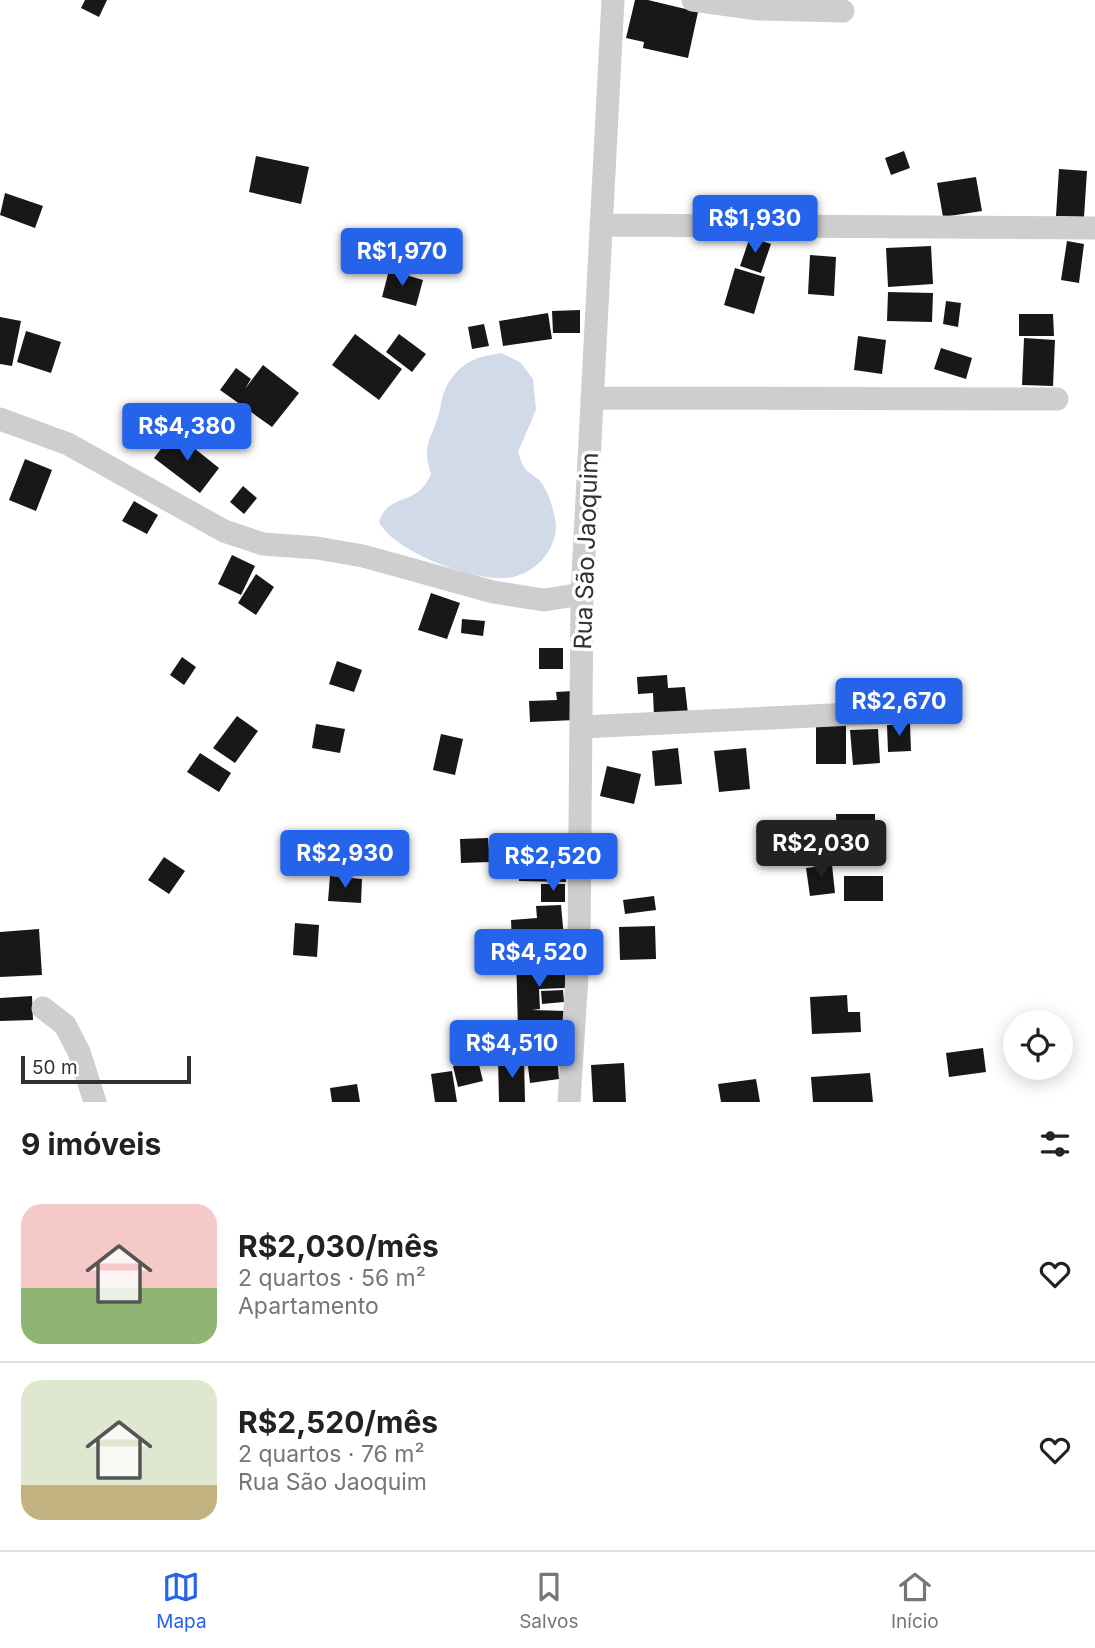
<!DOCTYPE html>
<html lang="pt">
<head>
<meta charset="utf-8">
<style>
  body { margin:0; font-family:Inter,sans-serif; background:#f6f6f6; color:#222; height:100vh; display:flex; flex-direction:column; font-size:26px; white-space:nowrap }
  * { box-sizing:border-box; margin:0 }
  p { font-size:23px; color:#767676 }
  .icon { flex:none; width:38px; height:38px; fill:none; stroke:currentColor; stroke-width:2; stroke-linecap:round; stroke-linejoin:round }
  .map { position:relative; height:1102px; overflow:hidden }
  .details { display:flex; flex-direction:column; background:#fff; flex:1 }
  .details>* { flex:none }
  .tools { position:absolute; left:1003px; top:1010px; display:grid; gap:14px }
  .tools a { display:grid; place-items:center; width:70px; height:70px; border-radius:50%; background:#fff; box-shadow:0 4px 18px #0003; font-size:35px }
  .scale { position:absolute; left:21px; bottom:18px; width:170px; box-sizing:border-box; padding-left:7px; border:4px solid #313131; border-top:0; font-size:19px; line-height:24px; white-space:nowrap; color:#313131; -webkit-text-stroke:5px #fff; paint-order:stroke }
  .price { position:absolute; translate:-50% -60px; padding:0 16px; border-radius:7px; background:#2563eb; color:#fff; font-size:23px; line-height:46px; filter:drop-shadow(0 2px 4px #0008) }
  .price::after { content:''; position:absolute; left:50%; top:42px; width:21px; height:16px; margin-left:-10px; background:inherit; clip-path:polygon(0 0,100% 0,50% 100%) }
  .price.selected { background:#222; color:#fff }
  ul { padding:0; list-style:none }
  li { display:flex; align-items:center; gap:21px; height:175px; padding:0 21px }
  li+li { border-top:2px solid #e0e0e0 }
  li span { display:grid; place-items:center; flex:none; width:196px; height:140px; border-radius:21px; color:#555 }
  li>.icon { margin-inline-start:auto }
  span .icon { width:84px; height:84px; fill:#fffc; stroke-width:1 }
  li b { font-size:30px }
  h2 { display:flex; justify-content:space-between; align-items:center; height:84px; padding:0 21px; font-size:30px }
  .dock { display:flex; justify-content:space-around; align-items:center; height:98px; border-top:2px solid #e0e0e0; background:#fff; font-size:19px; color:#767676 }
  .dock a { display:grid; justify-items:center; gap:4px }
  .dock .selected { color:#2563eb }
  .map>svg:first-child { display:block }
  .water { fill:#d0dae9 }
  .building { fill:#181818 }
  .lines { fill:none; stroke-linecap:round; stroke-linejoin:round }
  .minor { stroke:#cecece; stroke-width:23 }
  .labels { text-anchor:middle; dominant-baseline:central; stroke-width:7; stroke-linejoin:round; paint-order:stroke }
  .street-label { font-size:24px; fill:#313131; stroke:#fff }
</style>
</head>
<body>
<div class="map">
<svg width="1095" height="1102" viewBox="0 0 1095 1102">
  <rect width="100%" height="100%" fill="#fff"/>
  <path class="water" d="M501 353 520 362 533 379 536 410 518 452C520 456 521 463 524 467 528 474 539 477 543 485 549 494 555 514 556 525 556 552 533 576 506 578 473 581 394 552 379 522 389 491 417 508 431 474 422 446 430 441 438 417 441 408 441 398 445 390 457 364 474 357 501 353Z"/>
  <path class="building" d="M85 0H107L99 17 81 8Z
    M635 0H648L698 12 688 58 643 48 644 42 626 38Z
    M904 151 910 168 891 175 885 158Z
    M256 156 309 167 301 204 249 192Z
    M1059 169 1087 171 1084 217 1056 216Z
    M976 177 982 211 943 217 937 183Z
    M5 193 43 206 35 228 0 215Z
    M750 237 771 244 761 273 740 266Z
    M1067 241 1084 244 1079 283 1061 280Z
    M931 246 933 284 888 287 886 248Z
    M810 255 836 257 834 296 808 294Z
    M735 268 765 277 754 314 724 305Z
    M389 270 423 280 416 306 382 297Z
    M888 292 933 293 932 322 887 321Z
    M946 301 961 303 958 327 943 324Z
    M580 310V333H553L552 311Z
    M548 313 552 339 503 346 499 321Z
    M1019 314H1053L1054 336H1019Z
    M0 317 21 321 12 366 0 364Z
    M484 324 489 346 472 349 468 327Z
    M26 331 61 342 51 373 17 362Z
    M355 334 402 369 379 400 332 365Z
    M399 334 426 354 412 372 386 352Z
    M858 336 886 340 882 374 854 370Z
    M1024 338 1055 340 1053 386 1022 385Z
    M941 348 972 358 966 379 934 369Z
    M263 365 299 393 272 427 220 390 236 368 251 379 245 389Z
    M174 432 219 468 200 493 154 458Z
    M25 459 52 470 36 511 9 500Z
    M243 486 257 498 244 514 230 502Z
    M134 501 158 515 147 534 122 521Z
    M232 555 255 566 241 595 218 584Z
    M256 574 274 587 256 615 238 603Z
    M431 593 460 603 447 639 418 630Z
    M462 619 485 621 483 636 461 633Z
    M539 648H563V669H539Z
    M182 657 196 667 184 685 170 675Z
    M337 661 362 670 354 692 329 684Z
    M667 675 668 688 685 687 688 714 654 717 653 693 638 694 637 677Z
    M573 691 575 720 530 722 529 701 557 700 556 692Z
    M237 716 258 731 235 763 213 748Z
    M816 723 846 724V764H816Z
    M316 724 345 729 340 753 312 748Z
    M910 724 911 751 888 752 887 725Z
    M878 729 880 763 853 765 850 730Z
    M441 734 463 739 455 775 433 770Z
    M678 748 682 784 655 786 652 751Z
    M746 748 750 789 719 792 714 751Z
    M200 753 231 773 219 792 187 772Z
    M607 766 641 774 634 804 600 796Z
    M836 814H875V839H837Z
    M488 838 490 862 461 863 460 839Z
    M164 857 185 871 169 894 148 880Z
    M519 859H565L566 882 519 881Z
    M832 865 835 893 810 896 806 868Z
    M330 876 362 879 361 903 328 901Z
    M844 876H883V901H844Z
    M541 884H565V902H541Z
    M654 896 656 910 625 914 623 900Z
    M561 905 564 938 512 942 511 920 537 918 536 906Z
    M295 923 319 925 317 957 293 955Z
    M655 926 656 959 620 960 619 927Z
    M39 929 42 975 0 977V932Z
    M563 949 566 988 539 989 540 1009 532 1010 567 1011V1031H518L516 952Z
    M563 990 564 1002 542 1004 541 991Z
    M847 995 848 1012H860L861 1032 812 1034 810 997Z
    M32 996 33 1020 0 1021V998Z
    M983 1048 986 1072 949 1077 946 1053Z
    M557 1055 559 1079 530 1083 527 1058Z
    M524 1058 525 1102H499L498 1059Z
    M478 1061 483 1081 458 1087 453 1066Z
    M624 1063 626 1102H593L591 1065Z
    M452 1071 457 1102H435L431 1074Z
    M870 1073 873 1102H813L811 1077Z
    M756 1079 760 1102H721L718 1084Z
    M357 1084 360 1102H332L330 1088Z"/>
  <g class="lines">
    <path class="minor" d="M693 0 758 9 843 11
      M601 225 1095 228
      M592 398 1057 399
      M0 419 68 444 224 531 263 544 317 548 363 556 493 592 544 600 582 594
      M582 727 895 712
      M43 1008 65 1025 79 1052 95 1102
      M569 1102 579 944 582 594 613 0"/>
  </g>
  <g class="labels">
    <g class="street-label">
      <text transform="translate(586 551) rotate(-88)">Rua São Jaoquim</text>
    </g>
  </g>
</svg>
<div class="tools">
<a><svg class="icon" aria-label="locate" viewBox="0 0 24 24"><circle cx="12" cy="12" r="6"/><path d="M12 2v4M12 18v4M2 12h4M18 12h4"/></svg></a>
</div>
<div class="scale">50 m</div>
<b class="price" style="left:755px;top:255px">R$1,930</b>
<b class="price" style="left:402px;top:288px">R$1,970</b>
<b class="price" style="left:187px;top:463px">R$4,380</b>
<b class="price" style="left:899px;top:738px">R$2,670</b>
<b class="price selected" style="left:821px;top:880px">R$2,030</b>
<b class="price" style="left:345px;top:890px">R$2,930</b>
<b class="price" style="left:553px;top:893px">R$2,520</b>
<b class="price" style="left:539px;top:989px">R$4,520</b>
<b class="price" style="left:512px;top:1080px">R$4,510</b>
</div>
<section class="details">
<h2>9 imóveis<svg class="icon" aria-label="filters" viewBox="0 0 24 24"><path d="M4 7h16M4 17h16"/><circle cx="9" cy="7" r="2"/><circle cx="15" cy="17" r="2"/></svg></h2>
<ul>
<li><span style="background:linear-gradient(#f6c9c9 60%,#8fb573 0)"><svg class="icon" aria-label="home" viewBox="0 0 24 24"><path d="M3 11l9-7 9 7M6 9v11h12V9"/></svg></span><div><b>R$2,030/mês</b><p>2 quartos · 56 m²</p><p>Apartamento</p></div><svg class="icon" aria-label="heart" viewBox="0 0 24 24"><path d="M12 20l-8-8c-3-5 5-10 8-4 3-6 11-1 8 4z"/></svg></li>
<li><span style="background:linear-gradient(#dfe7d0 75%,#c2b280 0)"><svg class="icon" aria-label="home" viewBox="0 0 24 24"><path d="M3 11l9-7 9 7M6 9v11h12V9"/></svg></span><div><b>R$2,520/mês</b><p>2 quartos · 76 m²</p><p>Rua São Jaoquim</p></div><svg class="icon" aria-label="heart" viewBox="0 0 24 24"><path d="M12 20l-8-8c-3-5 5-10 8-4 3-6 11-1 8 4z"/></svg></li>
</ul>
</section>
<nav class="dock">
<a class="selected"><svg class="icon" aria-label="map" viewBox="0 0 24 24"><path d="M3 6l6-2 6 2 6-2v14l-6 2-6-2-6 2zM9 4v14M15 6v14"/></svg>Mapa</a>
<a><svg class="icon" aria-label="saved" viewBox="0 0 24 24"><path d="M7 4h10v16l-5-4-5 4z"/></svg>Salvos</a>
<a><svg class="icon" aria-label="home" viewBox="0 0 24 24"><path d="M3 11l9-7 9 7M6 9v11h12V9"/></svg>Início</a>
</nav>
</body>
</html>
